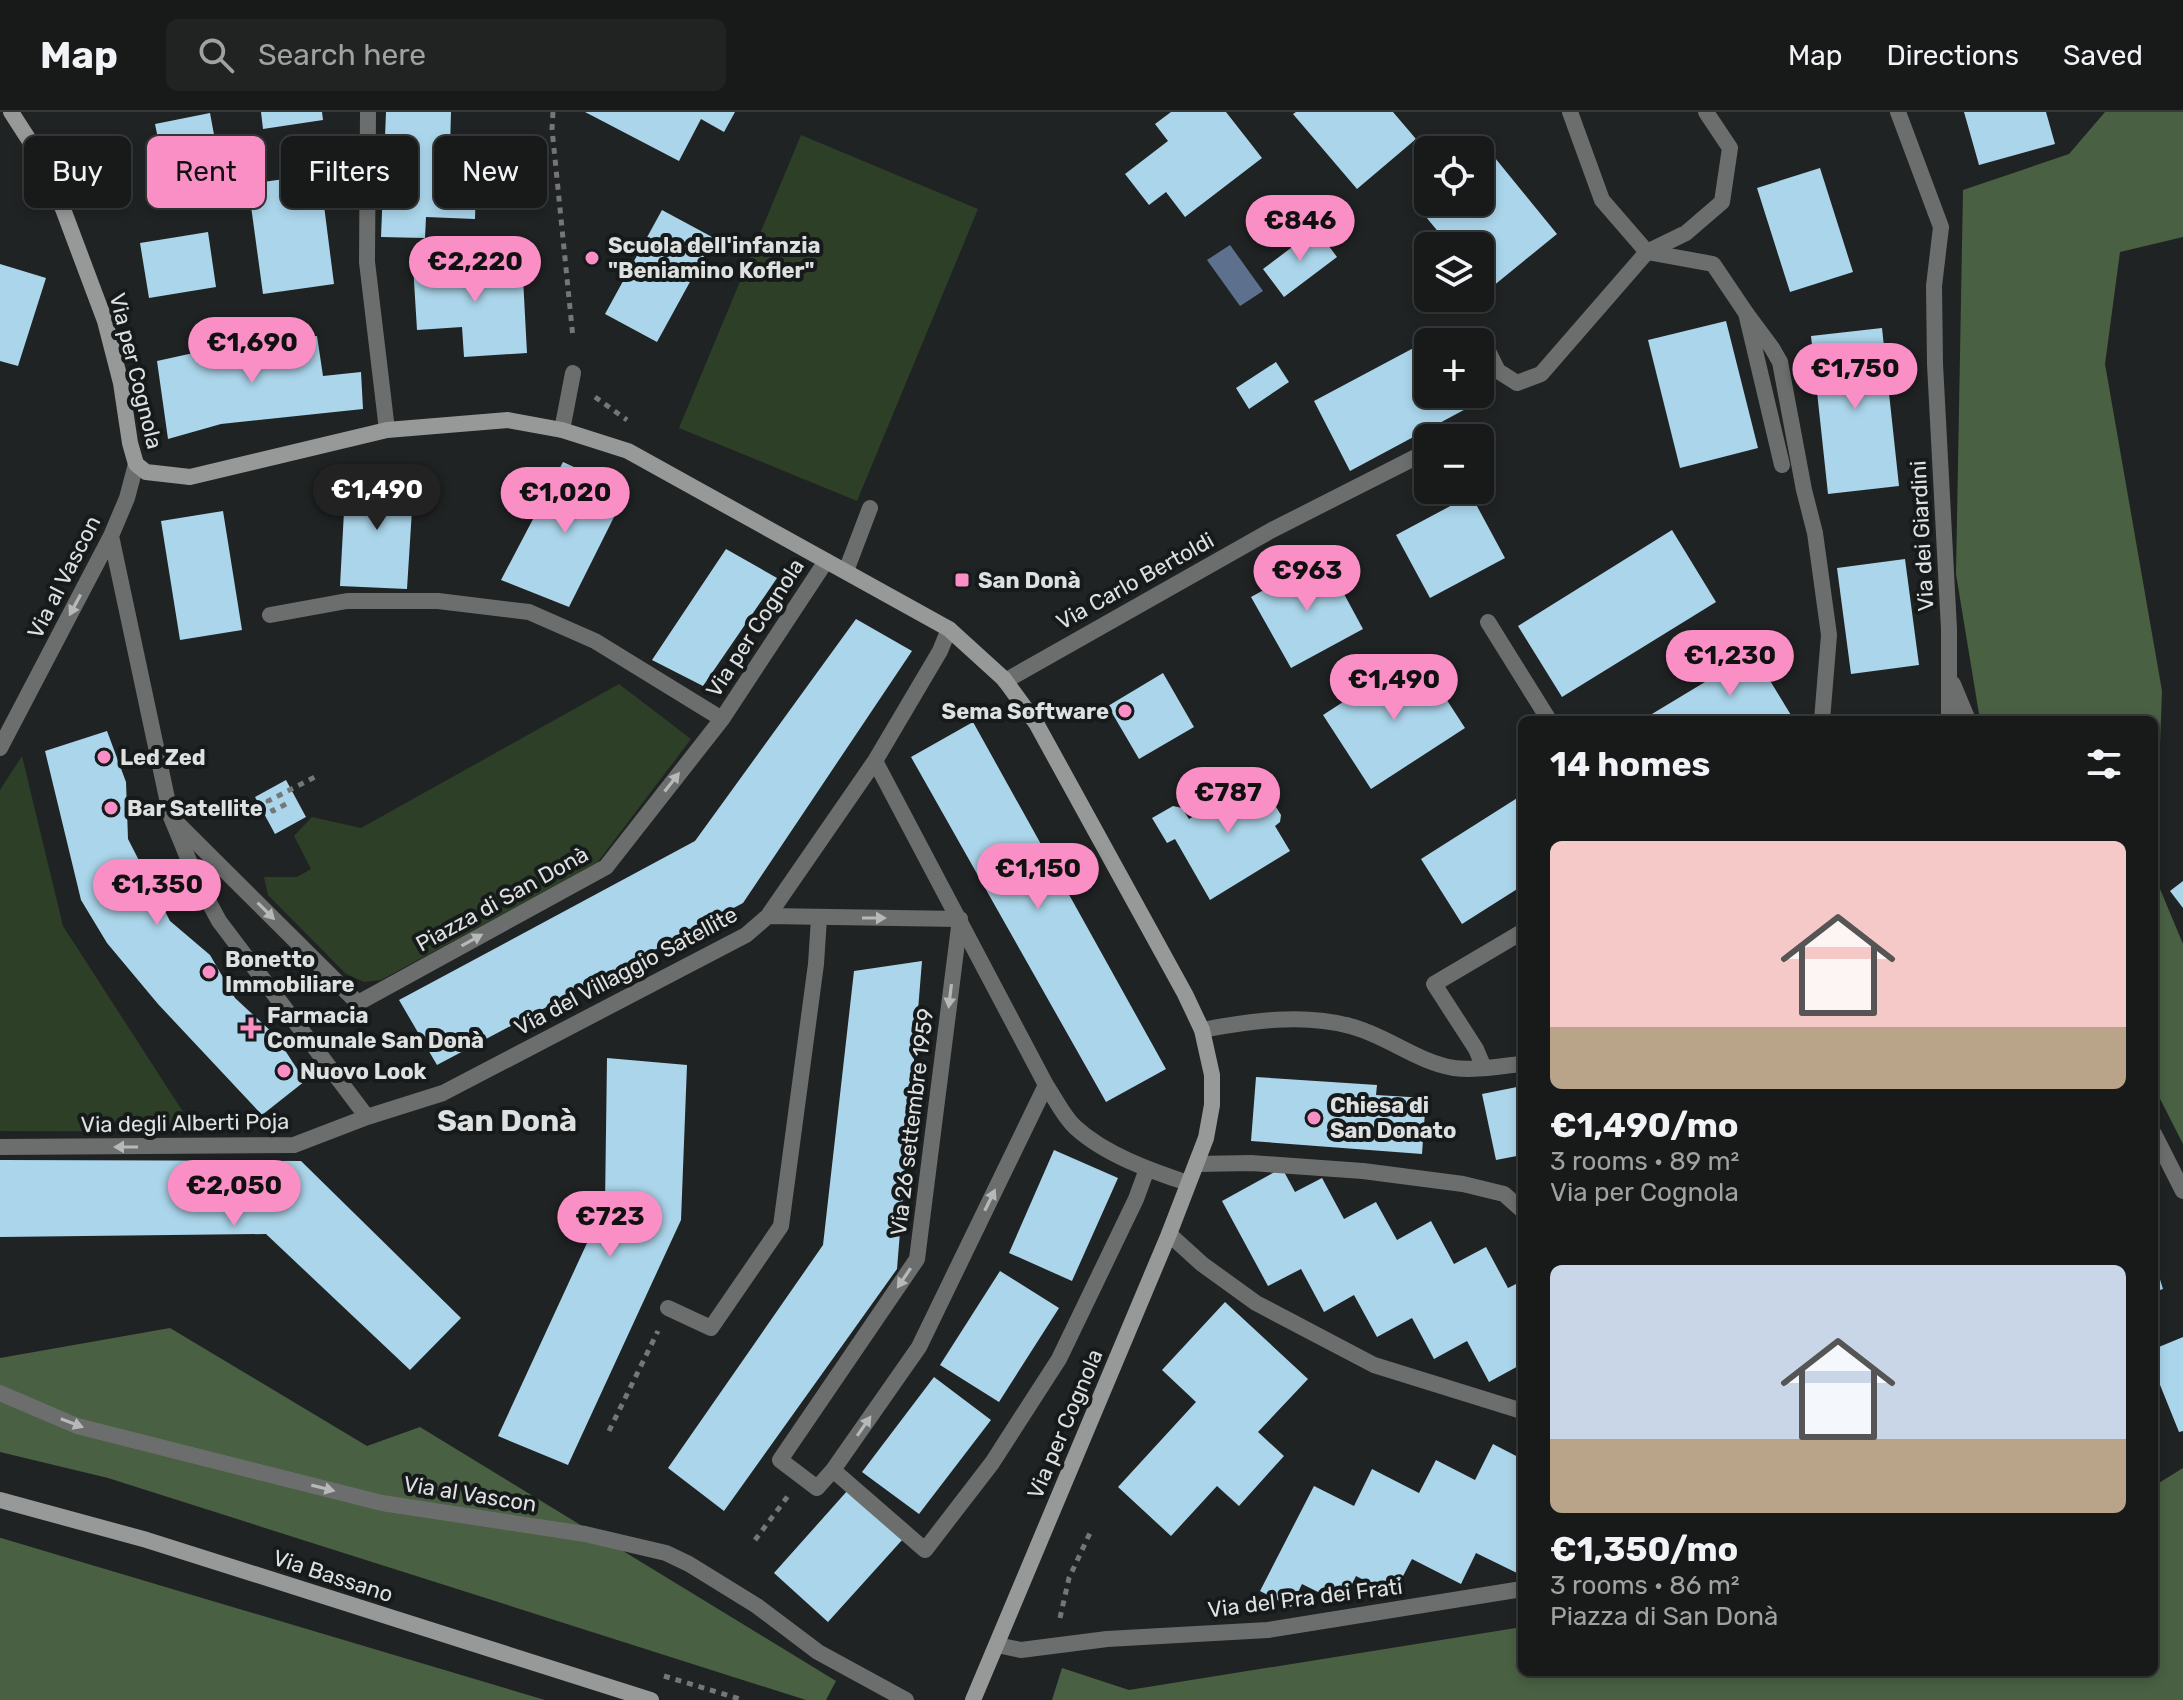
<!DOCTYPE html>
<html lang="en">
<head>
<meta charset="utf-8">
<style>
  body { margin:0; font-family:Rubik,sans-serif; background:#212323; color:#f1f3f6; height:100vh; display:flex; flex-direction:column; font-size:30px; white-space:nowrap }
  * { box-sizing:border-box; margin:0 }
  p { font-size:26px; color:#9fa1a2 }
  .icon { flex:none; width:44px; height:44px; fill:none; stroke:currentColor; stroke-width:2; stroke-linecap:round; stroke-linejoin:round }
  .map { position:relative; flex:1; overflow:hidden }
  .details { position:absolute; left:1518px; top:604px; width:640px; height:960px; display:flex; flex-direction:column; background:#181a1a; border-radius:12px; box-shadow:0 4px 12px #0003,0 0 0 2px #363839 }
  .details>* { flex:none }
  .guide { position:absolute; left:24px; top:24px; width:760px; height:72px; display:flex; gap:16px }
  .tools { position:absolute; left:1414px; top:24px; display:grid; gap:16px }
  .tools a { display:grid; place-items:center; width:80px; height:80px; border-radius:12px; background:#181a1a; box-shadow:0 4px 12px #0003,0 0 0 2px #363839; font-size:40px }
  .price { position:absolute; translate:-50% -68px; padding:0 18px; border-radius:28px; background:#fa8fc6; color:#111; font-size:26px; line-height:52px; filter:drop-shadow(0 2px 4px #0008) }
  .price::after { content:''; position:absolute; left:50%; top:48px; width:24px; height:18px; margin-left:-12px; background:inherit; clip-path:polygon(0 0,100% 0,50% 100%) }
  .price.active { background:#222; color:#fff }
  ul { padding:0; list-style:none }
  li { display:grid; align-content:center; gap:16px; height:424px; padding:0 32px }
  li span { display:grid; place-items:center; height:248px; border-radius:12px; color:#555 }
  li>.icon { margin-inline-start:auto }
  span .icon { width:144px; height:144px; fill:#fffc; stroke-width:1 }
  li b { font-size:34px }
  h2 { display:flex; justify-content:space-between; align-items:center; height:96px; padding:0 32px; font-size:34px }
  .tag { padding:0 28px; border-radius:12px; background:#181a1a; box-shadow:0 4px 12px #0003,0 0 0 2px #363839; font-size:28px; line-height:72px }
  .tag.active { background:#fa8fc6; color:#111 }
  header { display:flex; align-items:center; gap:48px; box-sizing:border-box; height:112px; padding:0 40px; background:#181a1a; border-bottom:2px solid #363839 }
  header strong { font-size:38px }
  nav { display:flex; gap:44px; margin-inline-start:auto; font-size:28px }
  .search { width:560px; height:72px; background:#212323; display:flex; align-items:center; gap:20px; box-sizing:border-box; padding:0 28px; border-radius:12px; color:#9fa1a2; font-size:30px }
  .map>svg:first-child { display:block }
  .green { fill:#2d3f27 }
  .forest { fill:#496043 }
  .water { fill:#5d718f }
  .building { fill:#abd5ea }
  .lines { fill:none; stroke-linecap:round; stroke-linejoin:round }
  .path { stroke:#747777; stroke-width:5; stroke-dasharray:6 6; stroke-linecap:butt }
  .service { stroke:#6c6e6d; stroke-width:16 }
  .minor { stroke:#6c6e6d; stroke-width:16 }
  .secondary { stroke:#969998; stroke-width:16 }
  .oneway { fill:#b7b9b8 }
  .poi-dot { fill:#fa8fc6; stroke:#161a1a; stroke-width:3 }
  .labels { text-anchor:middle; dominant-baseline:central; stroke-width:8; stroke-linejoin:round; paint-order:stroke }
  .poi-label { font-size:22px; font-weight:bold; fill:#dfe1e1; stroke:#161a1a; text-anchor:start }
  .street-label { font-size:22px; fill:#dfe1e1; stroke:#161a1a }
  .district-label { font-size:30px; font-weight:bold; fill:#dfe1e1; stroke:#161a1a }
</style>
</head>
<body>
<header>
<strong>Map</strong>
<div class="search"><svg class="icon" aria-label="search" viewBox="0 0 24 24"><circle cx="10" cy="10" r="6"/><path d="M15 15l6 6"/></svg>Search here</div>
<nav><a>Map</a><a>Directions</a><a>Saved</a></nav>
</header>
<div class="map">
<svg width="2183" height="1588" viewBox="0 0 2183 1588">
  <rect width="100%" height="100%" fill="#202323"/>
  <path class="green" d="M801 23 978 97 857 389 679 316Z
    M619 572 691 627 597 751 381 868 364 870 346 862 268 783 264 765H297L311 757 294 724 312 705 361 716Z
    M22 644 63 814 196 1020 0 1019V678Z"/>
  <path class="forest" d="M2105 0H2183V125L2120 140 2105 252 2162 579 2155 765 2183 832V1032L2154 975V608H1980L1956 462 1963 78 2069 42Z
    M170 1216 367 1334 420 1315 836 1569 826 1588H806L108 1366 0 1340V1246Z
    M2183 1356V1588H1052L1062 1556 1129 1578 1522 1515V1560H2154V1374Z
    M0 1426H1L545 1588H0Z"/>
  <path class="water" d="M1230 133 1263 179 1240 194 1207 148Z"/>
  <path class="building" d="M261 0H322L323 8 263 17Z
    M386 0H451L450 36 477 37 475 107 426 105 425 126 381 125Z
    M585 0H735L724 20 701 7 679 49Z
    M1171 0H1226L1262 46 1185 105 1166 80 1149 93 1125 62 1168 29 1155 12Z
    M1296 0H1393L1416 27 1357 77 1293 2Z
    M1964 0H2046L2055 32 1979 53Z
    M210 1 220 55 166 66 155 12Z
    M1491 41 1557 122 1487 179 1480 171V134H1450L1421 99 1432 90H1480V50Z
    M1820 56 1853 160 1790 180 1757 76Z
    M320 62 334 172 263 182 248 72Z
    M662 98 714 126 657 230 605 202Z
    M1316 117 1337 145 1284 185 1263 157Z
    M208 120 216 175 149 186 140 131Z
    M522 147 527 241 464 245 462 215 417 218 413 153Z
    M0 152 46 166 18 254 0 249Z
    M1726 209 1758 336 1680 356 1648 228Z
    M1882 216 1899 374 1828 382 1811 224Z
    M1438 223 1442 230H1428V282H1470L1475 292 1350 359 1314 289Z
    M317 224 323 264 361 260 363 297 221 312 168 327 157 249 239 231Z
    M1276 250 1289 270 1249 297 1236 276Z
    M563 350 627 379 569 495 501 468Z
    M346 362 414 366 407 477 340 474Z
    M1471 383 1505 446 1430 486 1396 423Z
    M223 399 242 518 180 528 161 409Z
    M1672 418 1716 490 1562 585 1518 514Z
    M726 437 777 466 703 574 652 548Z
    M1324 445 1363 517 1291 556 1251 485Z
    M1905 447 1919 553 1851 562 1837 456Z
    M856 507 912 539 743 791 437 953 399 888 695 729Z
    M1753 541 1794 608H1642Z
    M1417 542 1465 616 1371 677 1323 603Z
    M1163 561 1194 615 1139 647 1108 594Z
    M973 610 1166 957 1106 990 911 645Z
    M107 619 126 670 128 727 170 809 210 843 235 886 275 923 305 969 262 1003 158 892 107 831 81 788 45 639Z
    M1250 660 1255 661 1281 703 1280 710 1275 714 1290 739 1210 788 1175 727 1167 731 1152 706 1173 694 1182 696 1189 707 1218 690 1215 681 1220 676Z
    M286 668 306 705 275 722 255 685Z
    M1522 683V774L1462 812 1421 747Z
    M2183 769V796L2170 779Z
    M922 849 897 1157 724 1399 668 1356 823 1133 854 859Z
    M607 946 687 953 681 1108 568 1353 498 1324 605 1092Z
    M1256 965 1377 973 1376 983 1426 986 1422 1042 1251 1029Z
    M1522 974V1043L1496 1048 1482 982Z
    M1054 1038 1118 1066 1072 1169 1009 1141Z
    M0 1048 301 1049 461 1206 410 1258 266 1122 0 1125Z
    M1282 1056 1295 1080 1322 1066 1344 1107 1376 1090 1397 1128 1431 1109 1454 1152 1486 1135 1508 1176 1522 1169V1252L1489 1270 1467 1229 1434 1247 1412 1206 1377 1225 1354 1183 1324 1200 1301 1157 1268 1174 1222 1089Z
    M2154 1148 2163 1177 2154 1180Z
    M1000 1159 1059 1196 999 1290 940 1253Z
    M1225 1190 1308 1267 1258 1320 1284 1344 1239 1394 1217 1374 1171 1424 1118 1375 1196 1290 1162 1258Z
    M2183 1225V1319L2179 1320 2154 1258V1237Z
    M934 1265 991 1308 919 1402 862 1360Z
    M1493 1332 1522 1347V1453L1517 1461 1476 1441 1461 1472 1412 1447 1393 1483 1356 1464 1342 1492 1302 1472 1291 1495 1260 1479 1314 1374 1354 1394 1372 1357 1419 1381 1436 1348 1475 1368Z
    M848 1378 903 1427 828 1510 774 1461Z"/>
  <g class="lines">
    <path class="path" d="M553 0 552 17 573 226
      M595 285 627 308
      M286 692 273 699 268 689 315 665
      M609 1319 658 1219
      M755 1428 788 1384
      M1060 1506 1069 1466 1090 1421
      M664 1564 743 1588"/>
    <path class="service" d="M368 0 367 150 387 318
      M1481 225 1498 259 1517 271 1541 262 1647 140 1713 152 1746 201 1782 353
      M562 318 573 261
      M846 459 870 396
      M270 503 347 489H438L529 500 595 529 722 607
      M1488 510 1549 608
      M1005 569 1272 418 1416 345
      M172 706 358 891 606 755 722 607 826 449
      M960 807 917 1147 780 1348 817 1376 833 1358 919 1235 1046 973
      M1196 1052 1251 1051 1363 1059 1463 1072 1504 1082 1522 1098
      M1169 1122 1202 1152 1256 1191 1374 1253 1522 1299
      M668 1196 711 1216 781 1114 816 852 819 806
      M833 1358 925 1438 992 1351 1059 1247 1136 1087 1147 1057
      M997 1533 1021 1538 1107 1527 1268 1518 1522 1477"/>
    <path class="minor" d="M1570 0 1602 88 1647 140 1686 121 1722 90 1730 36 1706 0
      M1898 0 1941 115 1934 174 1935 252 1949 517V608
      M1746 201 1772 236 1780 250 1804 378 1815 421 1829 523 1822 608
      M111 424 171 705 197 768 219 809 367 1005
      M1953 572 1968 608
      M0 636 111 424 127 386 136 352
      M875 649 1046 973C1055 986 1063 1004 1075 1015 1104 1042 1151 1059 1188 1071
      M768 804 960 807
      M1202 918C1249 909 1303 901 1350 914 1386 923 1417 950 1454 956 1476 959 1500 954 1522 952
      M1484 956 1476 937 1434 872 1522 820
      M2154 1022 2183 1079
      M0 1035 294 1033 367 1005 443 981 746 823 768 804 875 649 940 539 949 517
      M0 1281 77 1314 382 1391 585 1422 666 1441 689 1452 757 1494 818 1540 906 1588"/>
    <path class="secondary" d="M11 0 40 45 63 97 105 209 121 271 130 331 136 352 146 360 190 365 387 318 508 308 562 318 628 339 949 517 1004 567 1036 611 1185 882 1202 918 1212 963V993L1206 1026 1169 1122 973 1588
      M0 1388 147 1428 651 1588"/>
  </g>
  <defs><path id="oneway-solid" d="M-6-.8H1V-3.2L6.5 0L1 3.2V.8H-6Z" transform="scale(2)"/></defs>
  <g class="oneway">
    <use href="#oneway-solid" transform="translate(75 493) rotate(118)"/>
    <use href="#oneway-solid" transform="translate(672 670) rotate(-52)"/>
    <use href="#oneway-solid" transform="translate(266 799) rotate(45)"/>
    <use href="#oneway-solid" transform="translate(874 806)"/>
    <use href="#oneway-solid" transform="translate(472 828) rotate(-29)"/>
    <use href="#oneway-solid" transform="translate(950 884) rotate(97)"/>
    <use href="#oneway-solid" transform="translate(126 1035) rotate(180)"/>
    <use href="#oneway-solid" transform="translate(990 1088) rotate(-64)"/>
    <use href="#oneway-solid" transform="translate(904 1166) rotate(124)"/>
    <use href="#oneway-solid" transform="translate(72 1311) rotate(21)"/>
    <use href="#oneway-solid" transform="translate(864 1314) rotate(-55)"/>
    <use href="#oneway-solid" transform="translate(323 1376) rotate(14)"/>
  </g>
  <g class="poi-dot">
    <circle cx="592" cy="146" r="8"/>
    <rect x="954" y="460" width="16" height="16" rx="4"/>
    <circle cx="1125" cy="599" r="8"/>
    <circle cx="104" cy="645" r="8"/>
    <circle cx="111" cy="696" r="8"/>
    <circle cx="209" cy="860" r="8"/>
    <path d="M247 904h8v8h8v8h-8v8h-8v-8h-8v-8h8z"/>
    <circle cx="284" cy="959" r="8"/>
    <circle cx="1314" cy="1006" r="8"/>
  </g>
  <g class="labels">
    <g class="poi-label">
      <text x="608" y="133">Scuola dell'infanzia<tspan x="608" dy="25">"Beniamino Kofler"</tspan></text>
      <text x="978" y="468">San Donà</text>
      <text x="1109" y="599" text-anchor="end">Sema Software</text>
      <text x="120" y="645">Led Zed</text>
      <text x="127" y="696">Bar Satellite</text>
      <text x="225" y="847">Bonetto<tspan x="225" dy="25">Immobiliare</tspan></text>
      <text x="267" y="903">Farmacia<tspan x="267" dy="25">Comunale San Donà</tspan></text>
      <text x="300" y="959">Nuovo Look</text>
      <text x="1330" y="993">Chiesa di<tspan x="1330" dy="25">San Donato</tspan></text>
    </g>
    <g class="street-label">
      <text transform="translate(136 259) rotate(76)">Via per Cognola</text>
      <text transform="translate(1922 424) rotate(-93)">Via dei Giardini</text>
      <text transform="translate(64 465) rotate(-63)">Via al Vascon</text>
      <text transform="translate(1135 469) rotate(-29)">Via Carlo Bertoldi</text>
      <text transform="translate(755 516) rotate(-57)">Via per Cognola</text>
      <text transform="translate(502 787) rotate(-29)">Piazza di San Donà</text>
      <text transform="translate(626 859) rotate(-28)">Via del Villaggio Satellite</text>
      <text transform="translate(912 1010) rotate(-83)">Via 26 settembre 1959</text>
      <text transform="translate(185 1011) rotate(-1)">Via degli Alberti Poja</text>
      <text transform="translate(1065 1312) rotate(-67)">Via per Cognola</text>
      <text transform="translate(470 1382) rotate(9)">Via al Vascon</text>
      <text transform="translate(333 1464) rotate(18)">Via Bassano</text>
      <text transform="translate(1305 1486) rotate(-7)">Via del Pra dei Frati</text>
    </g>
    <g class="district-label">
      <text x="507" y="1009">San Donà</text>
    </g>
  </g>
</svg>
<div class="tools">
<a><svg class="icon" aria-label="locate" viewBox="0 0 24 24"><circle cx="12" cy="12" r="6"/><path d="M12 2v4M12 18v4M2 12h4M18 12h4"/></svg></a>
<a><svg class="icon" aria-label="layers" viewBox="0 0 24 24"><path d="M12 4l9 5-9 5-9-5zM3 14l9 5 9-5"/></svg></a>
<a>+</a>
<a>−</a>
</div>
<b class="price" style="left:1300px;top:151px">€846</b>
<b class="price" style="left:475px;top:192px">€2,220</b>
<b class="price" style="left:252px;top:273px">€1,690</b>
<b class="price" style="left:1855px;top:299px">€1,750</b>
<b class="price active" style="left:377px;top:420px">€1,490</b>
<b class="price" style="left:565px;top:423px">€1,020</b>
<b class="price" style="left:1307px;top:501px">€963</b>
<b class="price" style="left:1730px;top:586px">€1,230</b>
<b class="price" style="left:1394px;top:610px">€1,490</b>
<b class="price" style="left:1228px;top:723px">€787</b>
<b class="price" style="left:1038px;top:799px">€1,150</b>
<b class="price" style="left:157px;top:815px">€1,350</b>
<b class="price" style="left:234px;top:1116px">€2,050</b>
<b class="price" style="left:610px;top:1147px">€723</b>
<div class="guide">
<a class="tag">Buy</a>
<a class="tag active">Rent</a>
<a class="tag">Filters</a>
<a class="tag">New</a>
</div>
<section class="details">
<h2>14 homes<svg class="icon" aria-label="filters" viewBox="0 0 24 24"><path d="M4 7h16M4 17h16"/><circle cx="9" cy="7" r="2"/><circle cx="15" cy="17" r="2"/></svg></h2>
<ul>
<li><span style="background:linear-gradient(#f6c9c9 75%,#b9a48a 0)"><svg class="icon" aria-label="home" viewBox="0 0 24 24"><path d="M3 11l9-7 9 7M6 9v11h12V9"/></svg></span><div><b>€1,490/mo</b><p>3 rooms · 89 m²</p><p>Via per Cognola</p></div></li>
<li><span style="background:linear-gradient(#c9d6e8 70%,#b9a48a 0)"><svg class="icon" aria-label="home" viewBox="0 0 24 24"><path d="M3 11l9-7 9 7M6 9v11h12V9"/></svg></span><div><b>€1,350/mo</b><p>3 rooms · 86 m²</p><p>Piazza di San Donà</p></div></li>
</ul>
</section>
</div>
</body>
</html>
